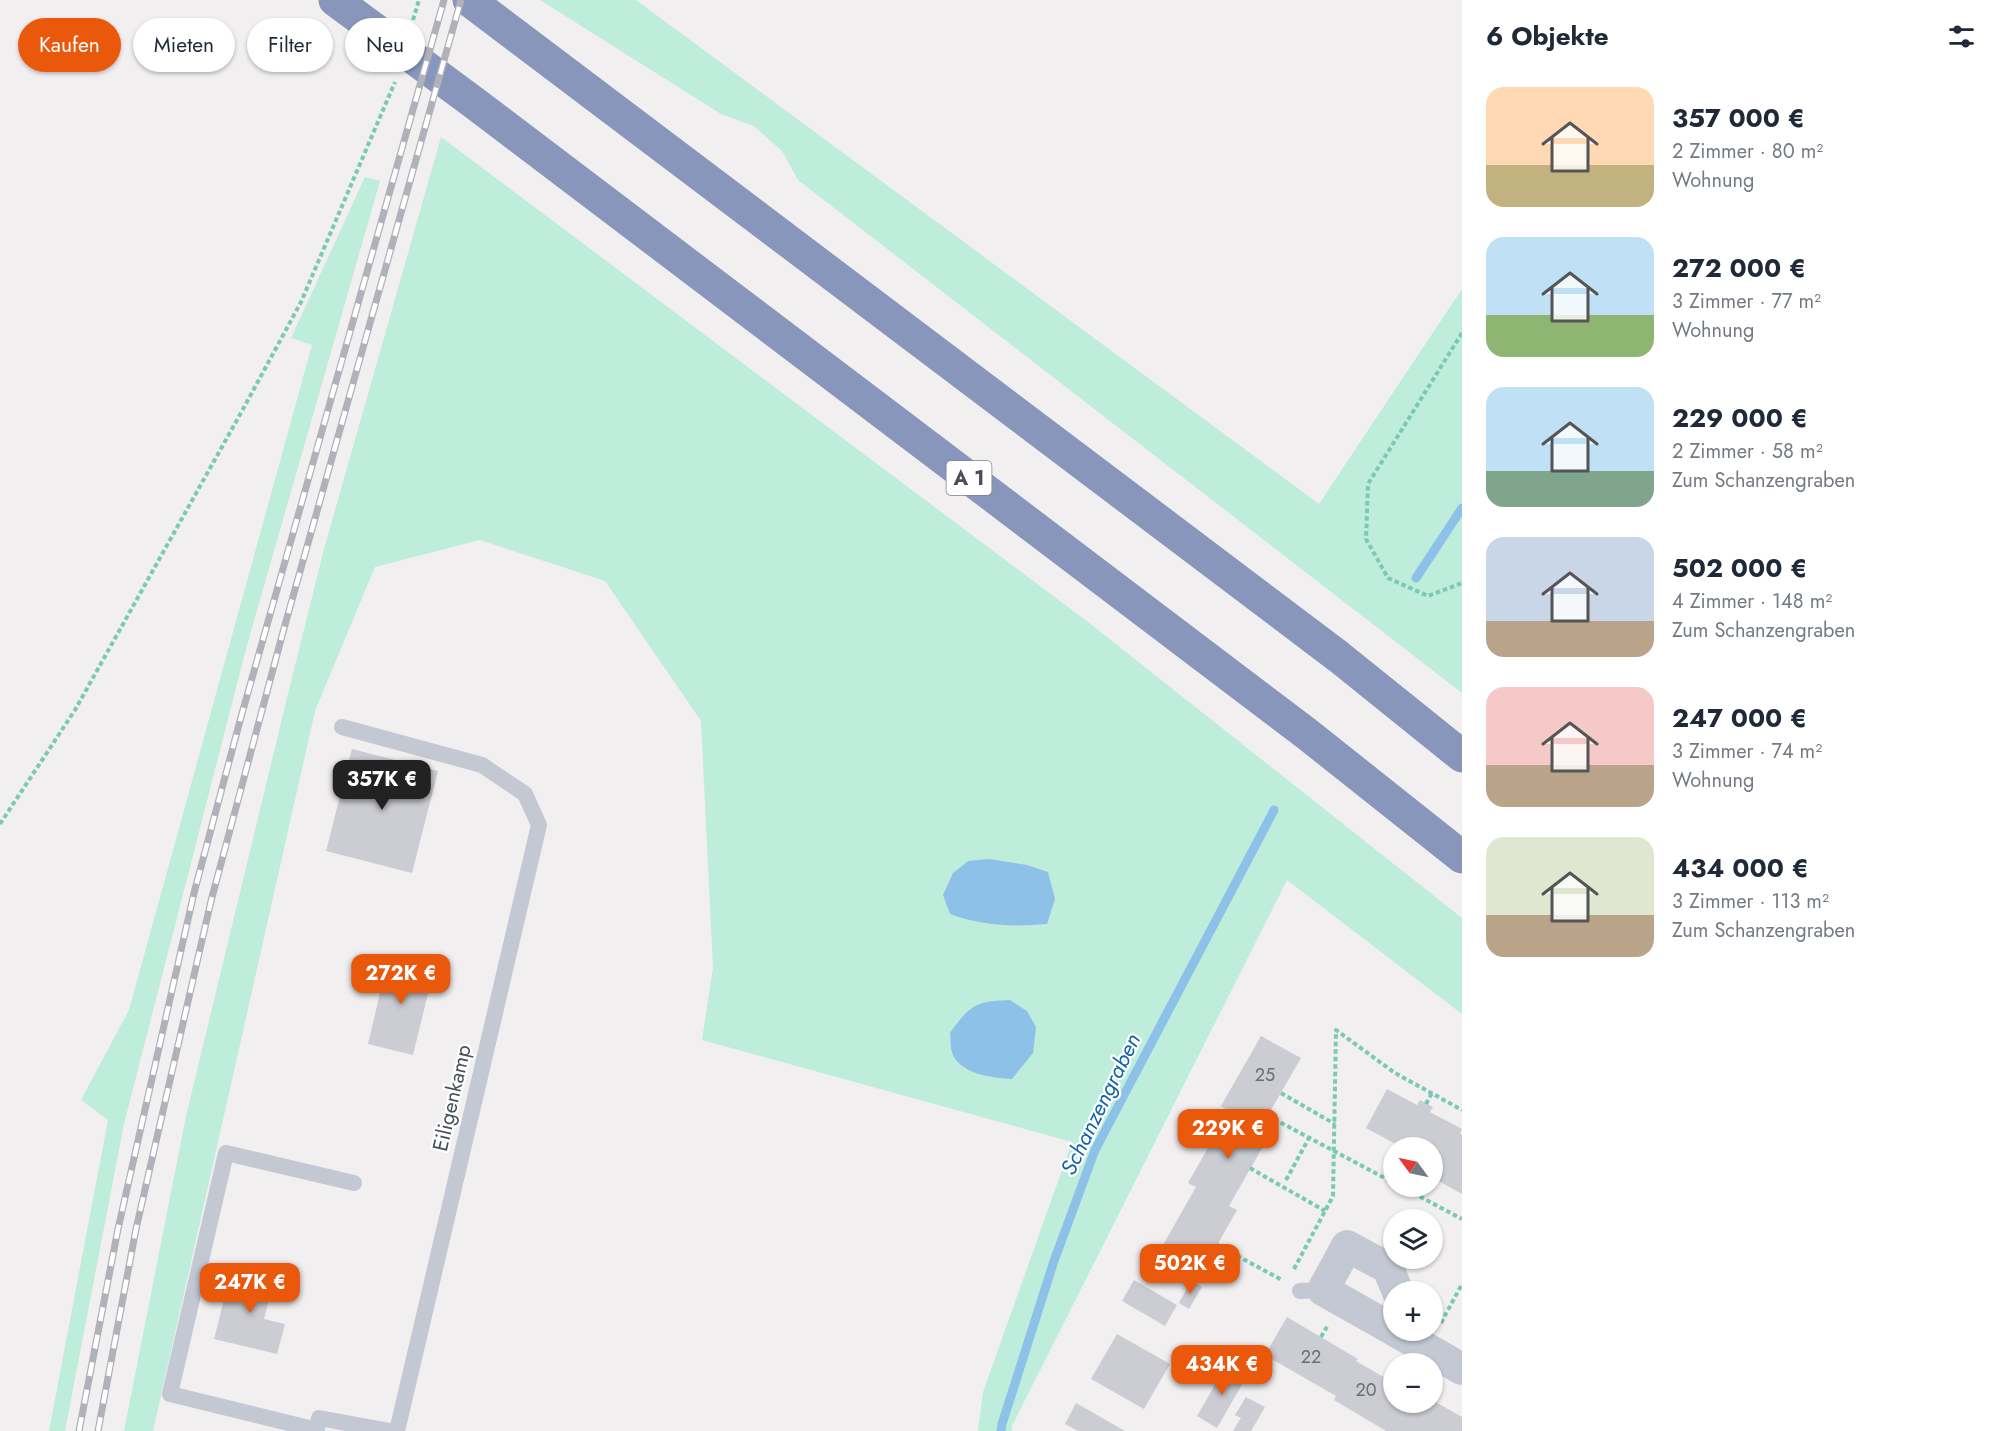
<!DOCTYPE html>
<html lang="de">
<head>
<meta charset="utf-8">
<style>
  body { margin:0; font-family:Jost,sans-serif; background:#f2f2f3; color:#1f2937; height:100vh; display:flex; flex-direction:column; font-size:22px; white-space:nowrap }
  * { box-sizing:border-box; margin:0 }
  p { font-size:20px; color:#747a83 }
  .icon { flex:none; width:33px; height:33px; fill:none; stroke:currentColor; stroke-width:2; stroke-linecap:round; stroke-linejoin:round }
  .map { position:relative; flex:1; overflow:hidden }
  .sheet { display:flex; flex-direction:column; background:#fff; width:540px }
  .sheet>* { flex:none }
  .banner { position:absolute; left:18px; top:18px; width:570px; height:54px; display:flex; gap:12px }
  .needle { width:39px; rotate:303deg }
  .tools { position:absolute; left:1383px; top:1137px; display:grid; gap:12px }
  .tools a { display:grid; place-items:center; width:60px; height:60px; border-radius:50%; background:#fff; box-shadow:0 2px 4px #0004; font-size:30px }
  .price { position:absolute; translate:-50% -51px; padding:0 14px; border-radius:12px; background:#ea580c; color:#fff; font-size:20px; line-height:39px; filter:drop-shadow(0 2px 3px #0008) }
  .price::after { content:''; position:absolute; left:50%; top:36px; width:18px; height:14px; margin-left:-9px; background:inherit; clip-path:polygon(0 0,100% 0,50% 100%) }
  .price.on { background:#222; color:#fff }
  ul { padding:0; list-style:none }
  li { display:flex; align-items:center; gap:18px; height:150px; padding:0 24px }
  li span { display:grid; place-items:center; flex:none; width:168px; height:120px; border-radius:18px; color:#555 }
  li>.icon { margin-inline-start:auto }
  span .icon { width:72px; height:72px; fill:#fffc; stroke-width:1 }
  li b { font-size:26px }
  h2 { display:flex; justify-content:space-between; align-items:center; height:72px; padding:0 24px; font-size:26px }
  .tag { padding:0 21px; border-radius:27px; background:#fff; box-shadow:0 2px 4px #0004; font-size:21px; line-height:54px }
  .tag.on { background:#ea580c; color:#fff }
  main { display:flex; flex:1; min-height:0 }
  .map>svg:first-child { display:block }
  .green { fill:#bfeddb }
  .water { fill:#8ec1e8 }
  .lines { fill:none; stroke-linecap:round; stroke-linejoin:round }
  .stream { stroke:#8ec1e8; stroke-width:9 }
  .building { fill:#cccdd3 }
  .path { stroke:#79c9b4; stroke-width:4; stroke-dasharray:4.5 3; stroke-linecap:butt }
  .service { stroke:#c3c8d3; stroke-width:16 }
  .minor { stroke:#c3c8d3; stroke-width:32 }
  .motorway { stroke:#8996bb; stroke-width:33 }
  .rail-casing { stroke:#b1b2b9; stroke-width:7 }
  .rail { stroke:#fff; stroke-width:4.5; stroke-dasharray:14; stroke-linecap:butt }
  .labels { text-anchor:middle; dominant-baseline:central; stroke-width:4.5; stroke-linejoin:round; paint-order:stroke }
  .number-label { font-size:18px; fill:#696e79 }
  .shield { fill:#fff; stroke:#7f838c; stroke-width:1.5 }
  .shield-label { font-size:20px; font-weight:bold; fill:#484e5b }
  .street-label { font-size:21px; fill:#484e5b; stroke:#fff }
  .water-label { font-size:22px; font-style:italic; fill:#1364a4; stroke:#fff }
</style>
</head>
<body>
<main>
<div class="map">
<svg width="1462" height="1431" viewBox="0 0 1462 1431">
  <rect width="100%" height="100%" fill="#f1efef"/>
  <path class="green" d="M540 0H636L1319 504 1462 289V693L798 180 782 151 754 126 721 114Z
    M441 137 1088 622 1462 918V1014L1287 880 1012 1426V1431H978L983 1392 1072 1142 702 1040 713 968 701 721 605 581 480 540 375 567 315 711 153 1431H124L186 1116 287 698 324 549Z
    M365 177 380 181 246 649 124 1124 65 1431H49L108 1120 81 1100 129 1010 312 345 291 338Z"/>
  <path class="water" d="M989 859 1027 865 1048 872 1055 899 1047 924C1014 927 982 926 950 914L943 895 953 873 968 861Z
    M1010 1000 1027 1011 1036 1027 1033 1053 1012 1079C993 1078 958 1074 952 1052 950 1046 951 1039 950 1033 970 1005 976 1001 1010 1000Z"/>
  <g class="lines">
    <path class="stream" d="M1416 578 1462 508
      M1001 1431 1002 1424 1054 1261 1095 1150 1274 810"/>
  </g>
  <path class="building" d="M352 749 438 771 412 873 326 851Z
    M389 955 435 965 413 1055 368 1044Z
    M1261 1036 1301 1058 1260 1129 1270 1134 1229 1206 1237 1210 1196 1282 1155 1259 1196 1187 1188 1183 1229 1111 1221 1106Z
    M1387 1089 1417 1105 1420 1100 1433 1107 1430 1112 1462 1129 1460 1134 1462 1135V1194L1435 1179 1441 1168 1432 1163V1148H1403L1366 1128Z
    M247 1268 275 1275 264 1319 285 1324 277 1354 214 1339 229 1280 244 1284Z
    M1134 1280 1177 1305 1165 1326 1122 1301Z
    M1191 1281 1202 1287 1189 1309 1179 1303Z
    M1287 1317 1358 1359 1356 1361 1394 1383V1402L1428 1403 1432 1402V1400L1462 1417V1431H1386L1334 1400 1336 1396 1265 1355Z
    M1117 1334 1170 1364 1144 1409 1091 1379Z
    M1227 1364 1247 1376 1217 1428 1197 1416Z
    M1246 1397 1265 1407 1251 1431H1233L1241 1418 1235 1415Z
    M1076 1403 1125 1431H1078L1065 1424Z"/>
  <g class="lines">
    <path class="path" d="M413 20 419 0
      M1462 333 1368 484 1366 539 1388 578 1428 596 1462 583
      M0 824 75 710 242 411 301 302 395 82
      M1281 1093 1335 1124
      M1426 1104 1432 1093
      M1274 1119 1394 1183
      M1250 1168 1325 1211
      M1286 1180 1309 1138
      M1400 1186 1462 1219
      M1217 1245 1282 1280
      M1294 1269 1333 1196 1336 1030 1395 1073 1462 1110
      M1441 1323 1462 1284
      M1321 1337 1328 1325
      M1390 1381 1394 1376"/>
    <path class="service" d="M342 727 482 765 525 794 539 825 397 1431
      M1300 1291 1323 1290
      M317 1430 170 1394 226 1153 354 1183
      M316 1431 319 1418 390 1431"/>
    <path class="minor" d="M1394 1330 1323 1290 1347 1246 1388 1268 1398 1292
      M1394 1330 1462 1369"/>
    <path class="motorway" d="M335 0 473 102 1307 734 1462 857
      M469 0 1339 657 1462 756"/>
    <g class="rail-casing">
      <path id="rail" d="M79 1431 118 1229 194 893 241 717 444 0
        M98 1431 136 1229 211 901 283 632 461 0"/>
    </g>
    <use href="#rail" class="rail"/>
  </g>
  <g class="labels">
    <g class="number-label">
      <text x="1265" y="1075">25</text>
      <text x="1311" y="1357">22</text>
      <text x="1366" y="1390">20</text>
    </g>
    <rect class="shield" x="946.5" y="461" width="45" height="34" rx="4.5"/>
    <g class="shield-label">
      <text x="969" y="478">A 1</text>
    </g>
    <g class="street-label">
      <text transform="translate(452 1098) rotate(-77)">Eiligenkamp</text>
    </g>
    <g class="water-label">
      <text transform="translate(1100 1104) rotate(-64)">Schanzengraben</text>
    </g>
  </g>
</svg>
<div class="tools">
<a><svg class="needle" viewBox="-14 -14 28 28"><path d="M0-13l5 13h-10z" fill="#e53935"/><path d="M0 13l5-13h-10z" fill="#747a83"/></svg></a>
<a><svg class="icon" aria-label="layers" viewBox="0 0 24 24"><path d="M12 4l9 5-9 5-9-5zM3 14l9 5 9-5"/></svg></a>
<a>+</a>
<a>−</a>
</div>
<b class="price on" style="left:382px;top:811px">357K €</b>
<b class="price" style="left:401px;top:1005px">272K €</b>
<b class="price" style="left:1228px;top:1160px">229K €</b>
<b class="price" style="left:1190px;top:1295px">502K €</b>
<b class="price" style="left:250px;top:1314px">247K €</b>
<b class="price" style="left:1222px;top:1396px">434K €</b>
<div class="banner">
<a class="tag on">Kaufen</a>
<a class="tag">Mieten</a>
<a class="tag">Filter</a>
<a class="tag">Neu</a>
</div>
</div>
<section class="sheet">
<h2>6 Objekte<svg class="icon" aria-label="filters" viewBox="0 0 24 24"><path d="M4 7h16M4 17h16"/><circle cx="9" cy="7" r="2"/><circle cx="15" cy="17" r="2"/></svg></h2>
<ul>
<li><span style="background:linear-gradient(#ffd9b3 65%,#c2b280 0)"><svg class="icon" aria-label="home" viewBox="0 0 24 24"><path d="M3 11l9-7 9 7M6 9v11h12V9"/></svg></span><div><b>357 000 €</b><p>2 Zimmer · 80 m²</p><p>Wohnung</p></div></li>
<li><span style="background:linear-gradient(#bfe0f5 65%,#8fb573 0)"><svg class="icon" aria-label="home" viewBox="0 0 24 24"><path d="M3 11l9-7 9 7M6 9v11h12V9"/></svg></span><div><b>272 000 €</b><p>3 Zimmer · 77 m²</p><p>Wohnung</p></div></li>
<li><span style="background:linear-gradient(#bfe0f5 70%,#7fa58c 0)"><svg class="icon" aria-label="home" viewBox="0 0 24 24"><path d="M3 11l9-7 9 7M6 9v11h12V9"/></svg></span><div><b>229 000 €</b><p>2 Zimmer · 58 m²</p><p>Zum Schanzengraben</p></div></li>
<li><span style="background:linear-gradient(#c9d6e8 70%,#b9a48a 0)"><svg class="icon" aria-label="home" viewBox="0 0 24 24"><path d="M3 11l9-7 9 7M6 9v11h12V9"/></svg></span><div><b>502 000 €</b><p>4 Zimmer · 148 m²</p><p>Zum Schanzengraben</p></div></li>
<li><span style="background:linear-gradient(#f6c9c9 65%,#b9a48a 0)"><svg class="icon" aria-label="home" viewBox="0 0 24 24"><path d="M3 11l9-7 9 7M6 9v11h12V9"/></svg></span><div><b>247 000 €</b><p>3 Zimmer · 74 m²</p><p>Wohnung</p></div></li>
<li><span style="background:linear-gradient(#dfe7d0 65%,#b9a48a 0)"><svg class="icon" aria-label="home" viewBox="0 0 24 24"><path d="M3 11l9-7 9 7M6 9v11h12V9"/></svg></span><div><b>434 000 €</b><p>3 Zimmer · 113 m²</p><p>Zum Schanzengraben</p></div></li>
</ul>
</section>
</main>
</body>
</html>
